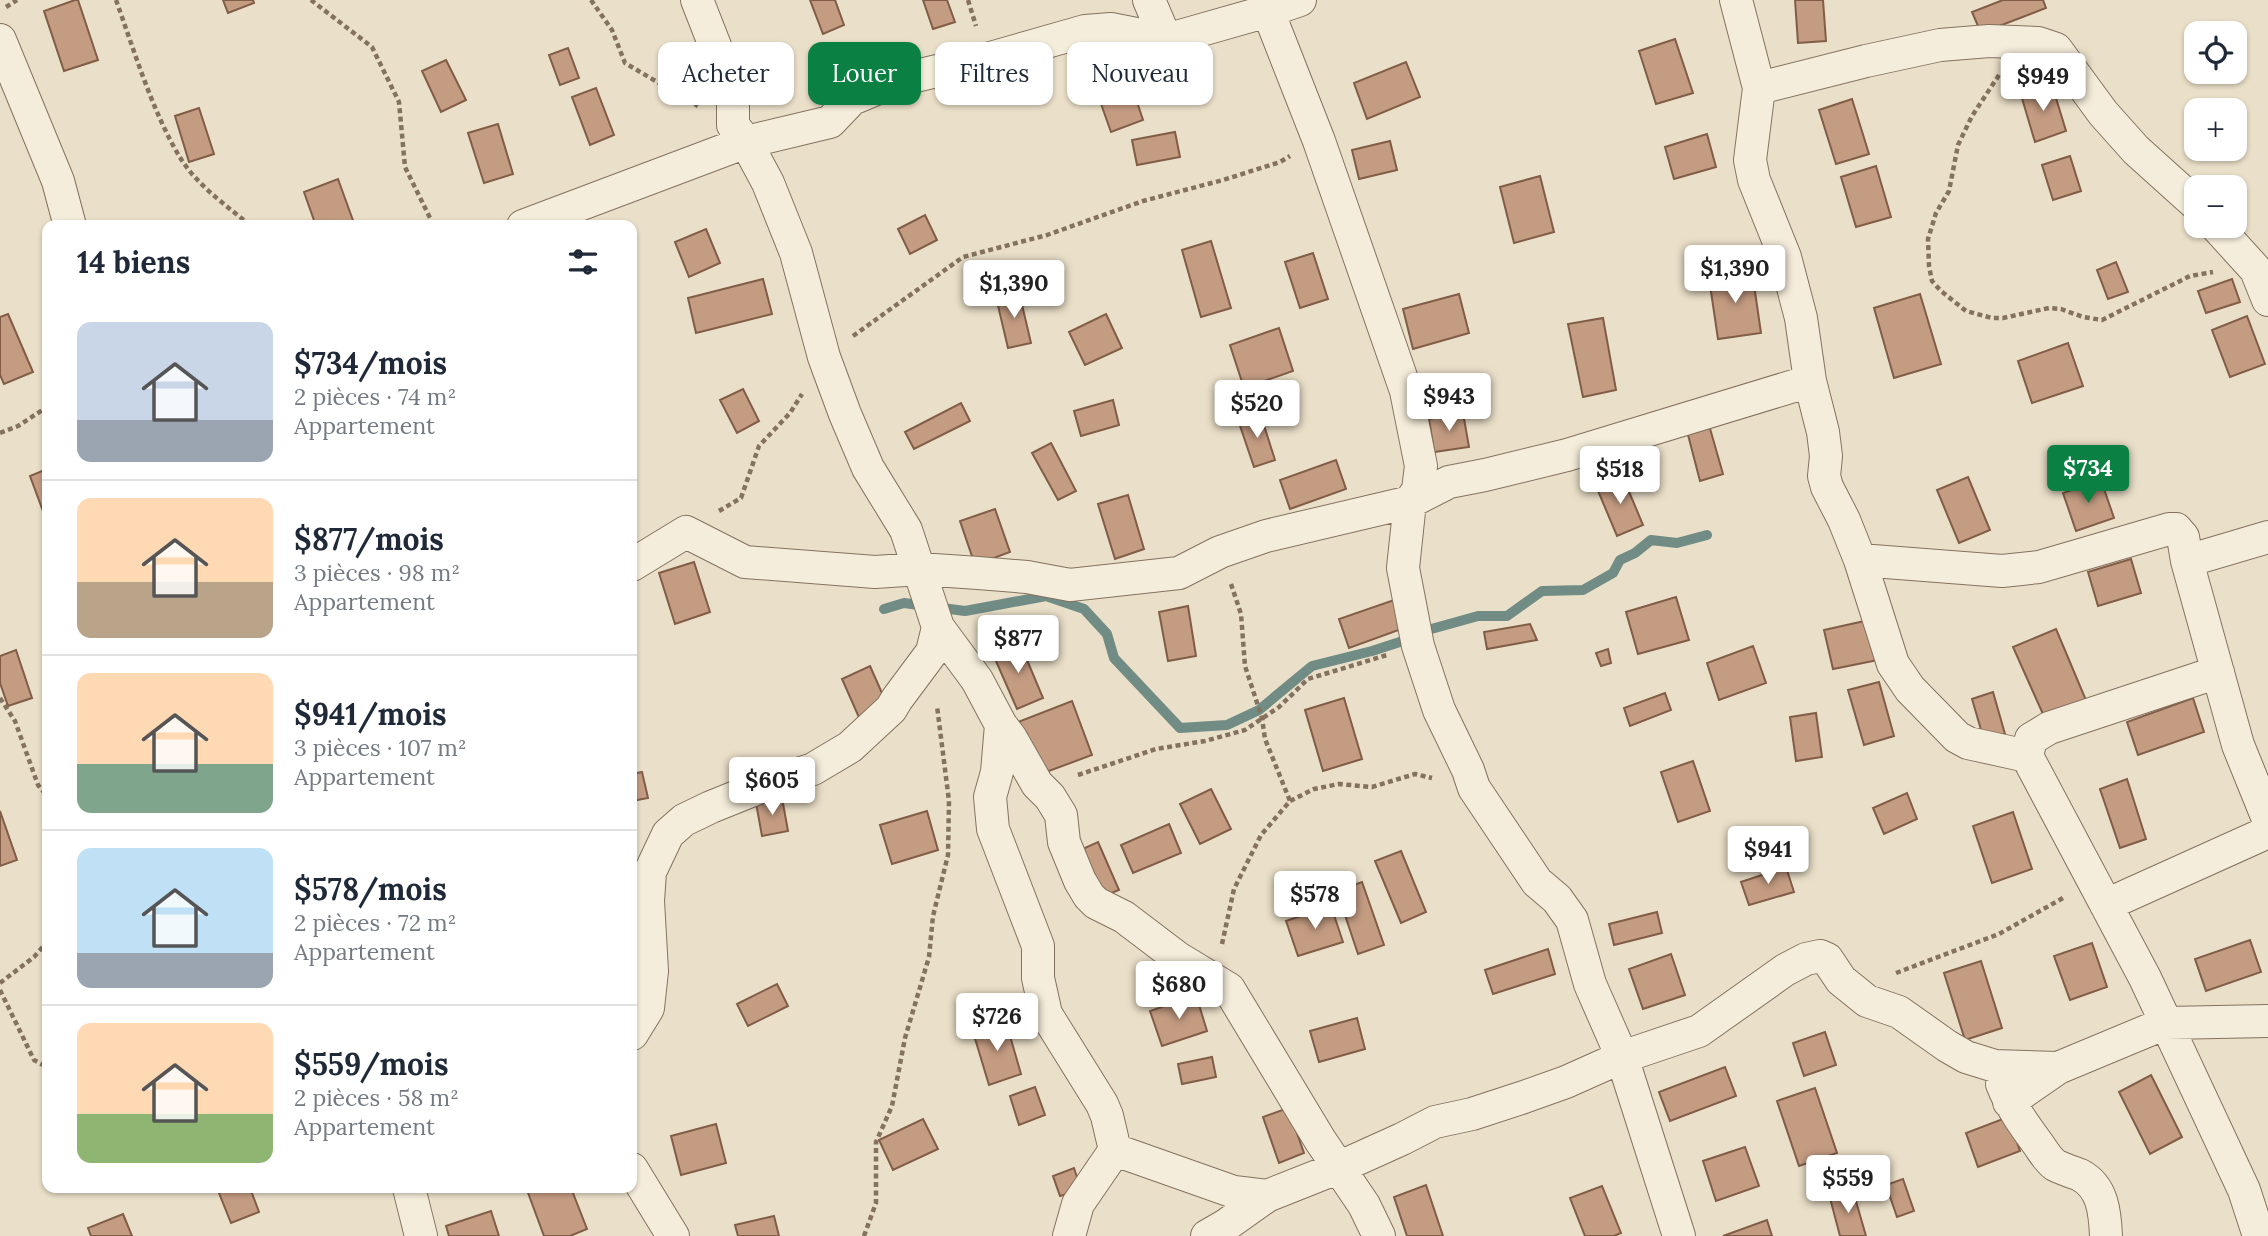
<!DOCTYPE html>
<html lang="fr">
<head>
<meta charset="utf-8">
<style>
  body { margin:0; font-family:Lora,serif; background:#f2f2f3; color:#1f2937; height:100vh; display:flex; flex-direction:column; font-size:26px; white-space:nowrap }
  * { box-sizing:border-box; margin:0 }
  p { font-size:23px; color:#747a83 }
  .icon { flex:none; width:38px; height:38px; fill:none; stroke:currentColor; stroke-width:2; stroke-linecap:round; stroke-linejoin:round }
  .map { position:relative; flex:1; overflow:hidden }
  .sheet { position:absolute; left:42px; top:220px; width:595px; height:973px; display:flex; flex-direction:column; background:#fff; border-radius:14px; box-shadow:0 2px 5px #0004 }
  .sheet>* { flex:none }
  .banner { position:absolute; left:658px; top:42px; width:665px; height:63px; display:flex; gap:14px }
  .controls { position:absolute; left:2184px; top:21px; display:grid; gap:14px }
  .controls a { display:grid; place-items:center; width:63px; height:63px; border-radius:14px; background:#fff; box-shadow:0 2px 5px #0004; font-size:35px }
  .price { position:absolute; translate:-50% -60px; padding:0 16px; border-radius:7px; background:#fff; color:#222; font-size:23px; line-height:46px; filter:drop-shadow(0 2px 4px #0008) }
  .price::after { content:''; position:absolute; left:50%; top:42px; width:21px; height:16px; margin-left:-10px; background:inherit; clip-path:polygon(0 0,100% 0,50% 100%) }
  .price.selected { background:#0b8043; color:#fff }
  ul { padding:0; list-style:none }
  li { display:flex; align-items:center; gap:21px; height:175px; padding:0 35px }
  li+li { border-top:2px solid #e0e1e3 }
  li span { display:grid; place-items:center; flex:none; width:196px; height:140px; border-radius:14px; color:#555 }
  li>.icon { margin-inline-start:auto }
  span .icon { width:84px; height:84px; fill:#fffc; stroke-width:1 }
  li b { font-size:30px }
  h2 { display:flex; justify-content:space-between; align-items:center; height:84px; padding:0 35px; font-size:30px }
  .tag { padding:0 24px; border-radius:14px; background:#fff; box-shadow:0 2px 5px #0004; font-size:24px; line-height:63px }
  .tag.selected { background:#0b8043; color:#fff }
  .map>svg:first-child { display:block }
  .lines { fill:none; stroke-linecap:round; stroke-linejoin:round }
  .stream { stroke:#708c84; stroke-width:10 }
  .building { fill:#c49c82; stroke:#815d47; stroke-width:2 }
  .minor-casing { stroke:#84725f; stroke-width:34 }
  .path { stroke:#84725f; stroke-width:4.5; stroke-dasharray:5 3.5; stroke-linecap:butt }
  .minor { stroke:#f5eddb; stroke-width:32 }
</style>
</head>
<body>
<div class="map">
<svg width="2268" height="1236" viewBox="0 0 2268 1236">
  <rect width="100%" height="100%" fill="#eadfc8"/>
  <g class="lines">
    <path class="stream" d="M884 609 904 603 965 611 1046 596 1084 609 1107 634 1114 658 1180 728 1227 725 1259 710 1312 666 1372 651 1412 638 1417 633 1478 616H1507L1542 591 1583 590 1613 573 1620 560 1635 553 1651 540 1677 543 1707 535"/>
  </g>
  <path class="building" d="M75 0H78L98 60 64 71 44 11Z
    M223 0H253L254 3 228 13Z
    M810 0H835L844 25 823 34Z
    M923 0H947L955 22 933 29Z
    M1795 0H1823L1826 41 1798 43Z
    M2003 0H2043L2046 8 1981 33 1972 12Z
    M1675 39 1693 93 1656 104 1639 51Z
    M568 48 579 78 560 85 549 55Z
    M446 60 466 100 441 112 422 71Z
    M1406 62 1420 97 1367 119 1354 83Z
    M1127 72 1143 120 1111 132 1094 84Z
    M2052 85 2066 131 2035 142 2021 95Z
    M596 88 614 135 590 145 572 97Z
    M1852 99 1869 154 1836 164 1819 110Z
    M199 108 214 154 189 162 175 116Z
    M498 124 513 174 484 183 468 133Z
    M1175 132 1180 157 1137 165 1132 140Z
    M1707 134 1716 167 1674 179 1665 147Z
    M1390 141 1397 170 1359 179 1352 150Z
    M2070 156 2081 191 2053 200 2042 165Z
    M1876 166 1891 217 1856 227 1841 177Z
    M1540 176 1554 232 1514 243 1500 187Z
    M338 179 355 226H316L304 192Z
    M925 215 937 240 910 254 898 229Z
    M706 229 720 263 689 277 675 242Z
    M1211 241 1231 308 1201 317 1182 250Z
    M1313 253 1328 299 1300 308 1285 262Z
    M2116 262 2128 292 2108 299 2097 270Z
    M1752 271 1761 333 1718 339 1709 278Z
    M763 279 772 314 696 333 688 298Z
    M2232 279 2240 302 2206 313 2198 291Z
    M1019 292 1031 343 1008 348 996 297Z
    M1459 294 1469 333 1413 349 1403 309Z
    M1920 294 1941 364 1894 378 1874 308Z
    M8 314 33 372 4 384 0 375V317Z
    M1106 314 1122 348 1085 365 1069 332Z
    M2247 316 2265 364 2230 377 2212 330Z
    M1603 318 1616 390 1583 397 1568 324Z
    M1279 328 1293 371 1244 388 1230 345Z
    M2068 343 2083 386 2032 403 2018 361Z
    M743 389 759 421 737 433 720 400Z
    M1113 400 1119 425 1081 436 1074 411Z
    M961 403 970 421 914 449 905 432Z
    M1260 413 1275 460 1254 467 1238 420Z
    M1463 413 1469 447 1434 452 1429 419Z
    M1709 425 1723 474 1700 481 1687 431Z
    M1051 443 1076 491 1058 500 1032 453Z
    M1336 460 1346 489 1290 509 1280 480Z
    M47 469V522L30 476Z
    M1622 475 1643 525 1617 536 1596 486Z
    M1968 477 1990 530 1959 543 1937 490Z
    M2101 480 2114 518 2076 531 2063 493Z
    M1128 495 1144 549 1115 559 1098 504Z
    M995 509 1010 552 975 565 960 521Z
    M2131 559 2141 593 2098 606 2088 572Z
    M694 562 710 612 675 624 659 573Z
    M1676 597 1689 640 1638 654 1626 612Z
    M1397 599 1407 627 1349 648 1339 619Z
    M1188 606 1196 656 1168 661 1159 612Z
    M1869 620 1878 660 1833 669 1824 630Z
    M1530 624 1537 640 1487 649 1484 632Z
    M2056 629 2088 705 2047 723 2013 647Z
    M1019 641 1043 698 1017 709 992 652Z
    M1753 646 1766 683 1719 700 1707 663Z
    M1608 649 1611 663 1601 666 1596 653Z
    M16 650 32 698 8 706 0 683V656Z
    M870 666 889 709 861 722 842 679Z
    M1879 682 1894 736 1864 745 1848 690Z
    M1993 692 2005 734 1984 740 1972 699Z
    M1665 693 1671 710 1630 726 1624 708Z
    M1344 698 1362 759 1323 771 1305 710Z
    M2193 698 2204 732 2138 755 2127 722Z
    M1072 701 1092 755 1038 775 1018 722Z
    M1816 713 1822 757 1796 761 1790 717Z
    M1693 761 1710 811 1678 822 1661 772Z
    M642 772 648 798 632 801V774Z
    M2127 779 2146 839 2120 848 2100 789Z
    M1211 789 1231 829 1200 844 1180 804Z
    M1907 793 1917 819 1884 834 1873 808Z
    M782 798 788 831 762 836 756 803Z
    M0 811 17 860 0 866Z
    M927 811 938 850 892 864 880 825Z
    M2013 812 2032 869 1992 883 1973 826Z
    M1169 824 1181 853 1133 873 1121 845Z
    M1098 842 1119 890 1096 899 1076 852Z
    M1401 851 1426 912 1401 923 1375 861Z
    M1786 867 1794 892 1749 905 1741 882Z
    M1362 882 1384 945 1358 954 1337 891Z
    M1331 906 1343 942 1298 956 1286 921Z
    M1657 912 1662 933 1614 945 1609 924Z
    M2250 940 2261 972 2206 991 2195 959Z
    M2092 943 2107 987 2070 1000 2054 956Z
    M1548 949 1555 974 1493 994 1485 970Z
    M1671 954 1685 995 1643 1009 1629 969Z
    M1981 961 2002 1028 1965 1040 1944 973Z
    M777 984 788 1006 748 1026 737 1004Z
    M1196 995 1207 1031 1162 1046 1150 1011Z
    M1357 1018 1365 1049 1319 1062 1310 1031Z
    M1006 1022 1021 1074 989 1085 973 1032Z
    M1825 1032 1836 1065 1804 1076 1793 1043Z
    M1212 1057 1216 1077 1182 1084 1178 1064Z
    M1725 1067 1736 1096 1670 1121 1659 1092Z
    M2151 1075 2182 1137 2150 1154 2119 1092Z
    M1035 1087 1045 1115 1019 1125 1010 1096Z
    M1815 1088 1837 1153 1799 1166 1777 1101Z
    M1288 1108 1304 1153 1279 1163 1263 1117Z
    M2008 1117 2020 1151 1978 1167 1966 1133Z
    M923 1119 938 1149 893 1170 879 1140Z
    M716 1124 726 1163 681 1175 671 1136Z
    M1745 1147 1759 1186 1716 1201 1703 1161Z
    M1074 1168 1081 1190 1060 1196 1053 1176Z
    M1903 1179 1914 1211 1897 1217 1886 1185Z
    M1426 1185 1443 1236H1407L1394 1197Z
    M1602 1186 1621 1233 1614 1236H1585L1570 1198Z
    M217 1188H250L259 1212 231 1223Z
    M531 1188H571L587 1229 570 1236H544L527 1190Z
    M1853 1191 1866 1236H1840L1830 1198Z
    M491 1211 499 1236H449L446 1226Z
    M123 1214 132 1236H91L88 1228Z
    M774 1216 779 1236H738L735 1225Z
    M1767 1220 1772 1236H1723Z"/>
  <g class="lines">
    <g class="minor-casing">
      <path id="minor" d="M697 0 733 92V125L746 142 768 183 796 253 824 357 845 414 868 468 906 530 938 627 977 680 1001 725 997 772 990 797 993 829 1038 946V978L1046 1014 1102 1104 1107 1116 1115 1150 1078 1204 1069 1236
        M1149 0 1166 40
        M1736 0 1759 88 1750 160 1754 180 1785 257 1801 318 1810 381 1823 432 1826 456 1824 476 1827 487 1844 520 1860 560 1893 664 1910 689 1957 737 1968 743 2027 756 2145 978 2244 1190 2259 1236
        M1268 11 1319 141 1406 391 1421 466 1418 490 1410 502 1403 568 1418 646 1439 710 1468 770 1474 788 1537 882 1557 899 1572 920 1590 984 1622 1057 1679 1236
        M0 40 58 181 70 226
        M1759 88 1866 61 1940 45 1989 41 2038 43 2056 49 2103 113 2136 150 2196 204
        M523 226 746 142 830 122 852 99 895 81 987 59 1085 31 1111 29 1166 40 1268 11 1300 0
        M2216 226 2256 270 2268 300
        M1860 560 2002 571 2039 567 2169 529H2176L2183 537 2187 561 2238 745 2268 819
        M2187 561 2268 537
        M632 565 686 532 745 562 875 572 920 569 978 573 1027 577 1070 585 1179 573 1220 552 1266 536 1410 502 1449 482 1485 475 1567 455 1810 381
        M1001 725 1011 738 1037 784 1050 797 1061 815 1064 842 1080 881 1089 896 1096 903 1124 917 1178 958 1229 989 1320 1140 1364 1205 1379 1236
        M2027 756 2031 739 2049 728 2218 672
        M2106 905 2268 832
        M632 1034 648 1008 652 971 648 901 650 872 668 834 684 820 711 807 763 786 813 769 850 747 891 709 897 699 932 652 938 627
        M2002 1084C2011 1107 2024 1125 2038 1144 2043 1151 2048 1160 2055 1165 2063 1169 2072 1172 2080 1175 2103 1187 2105 1213 2106 1236
        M2009 1102 2058 1068 2166 1023 2268 1021
        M1115 1150 1234 1192 1267 1196
        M632 1169 673 1236
        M409 1188 421 1236
        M1207 1236 1226 1225 1267 1196 1340 1167 1402 1139 1435 1122 1472 1114 1524 1097 1566 1082 1622 1057 1699 1031 1785 970 1806 959 1820 956 1827 959 1841 980 1867 1001 1899 1012 1947 1046 1966 1057 1995 1066 2058 1068"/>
    </g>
    <path class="path" d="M116 0C134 50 153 114 181 159 198 186 227 206 251 226
      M311 0 372 47 399 102 405 167 434 226
      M591 0 612 30 625 63 698 106
      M968 0 976 26
      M6 7 17 0
      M1999 75 1972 116 1958 145 1949 191 1936 213 1928 239 1929 266 1932 281 1941 291 1966 311 1992 318H2003L2049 308 2061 309 2083 317 2102 320 2190 276 2213 272
      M853 336 963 257 1047 235 1143 201 1223 180 1280 162 1290 156
      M0 433 18 426 47 407
      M719 511 741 498 759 446 790 413 802 394
      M1231 584 1241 614 1245 666 1262 718 1265 739 1290 801
      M0 698 15 721 38 785 47 796
      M1078 775 1156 749 1205 741 1245 730 1279 707 1308 679 1387 655
      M1222 944 1234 889 1261 835 1290 801 1314 789 1339 784 1372 787 1415 774 1432 778
      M1896 973 1999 934 2063 898
      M0 983 34 957 47 942
      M0 990 34 1060 47 1067
      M864 1236 876 1203V1142L892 1106 905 1038 929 957 933 916 948 855 949 801 937 706"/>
    <use href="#minor" class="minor"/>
  </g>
</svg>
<div class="controls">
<a><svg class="icon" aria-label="locate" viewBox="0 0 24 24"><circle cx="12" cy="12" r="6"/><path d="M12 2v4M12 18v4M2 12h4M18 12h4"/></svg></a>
<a>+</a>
<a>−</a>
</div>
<b class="price" style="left:2043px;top:113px">$949</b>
<b class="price" style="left:1735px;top:305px">$1,390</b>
<b class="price" style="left:1014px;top:320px">$1,390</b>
<b class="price" style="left:1449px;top:433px">$943</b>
<b class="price" style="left:1257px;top:440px">$520</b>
<b class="price selected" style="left:2088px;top:505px">$734</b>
<b class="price" style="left:1620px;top:506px">$518</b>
<b class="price" style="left:1018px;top:675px">$877</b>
<b class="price" style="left:772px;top:817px">$605</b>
<b class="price" style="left:1768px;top:886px">$941</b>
<b class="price" style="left:1315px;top:931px">$578</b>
<b class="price" style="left:1179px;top:1021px">$680</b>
<b class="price" style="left:997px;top:1053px">$726</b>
<b class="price" style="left:1848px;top:1215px">$559</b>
<div class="banner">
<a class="tag">Acheter</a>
<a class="tag selected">Louer</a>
<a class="tag">Filtres</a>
<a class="tag">Nouveau</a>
</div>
<section class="sheet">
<h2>14 biens<svg class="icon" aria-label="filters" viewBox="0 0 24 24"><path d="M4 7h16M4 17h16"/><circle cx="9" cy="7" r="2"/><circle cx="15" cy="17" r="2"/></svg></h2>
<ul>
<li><span style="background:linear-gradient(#c9d6e8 70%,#9aa5b1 0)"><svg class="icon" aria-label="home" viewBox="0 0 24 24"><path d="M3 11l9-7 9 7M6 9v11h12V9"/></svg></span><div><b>$734/mois</b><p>2 pièces · 74 m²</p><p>Appartement</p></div></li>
<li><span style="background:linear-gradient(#ffd9b3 60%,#b9a48a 0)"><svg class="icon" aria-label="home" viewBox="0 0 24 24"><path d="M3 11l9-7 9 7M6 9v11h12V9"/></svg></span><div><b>$877/mois</b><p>3 pièces · 98 m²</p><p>Appartement</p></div></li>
<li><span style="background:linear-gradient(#ffd9b3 65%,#7fa58c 0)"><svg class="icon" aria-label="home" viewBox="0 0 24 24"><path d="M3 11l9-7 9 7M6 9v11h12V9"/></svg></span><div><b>$941/mois</b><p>3 pièces · 107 m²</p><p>Appartement</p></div></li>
<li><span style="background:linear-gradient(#bfe0f5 75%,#9aa5b1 0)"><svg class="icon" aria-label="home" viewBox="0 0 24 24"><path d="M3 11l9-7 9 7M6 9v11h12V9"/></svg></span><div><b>$578/mois</b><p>2 pièces · 72 m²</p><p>Appartement</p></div></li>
<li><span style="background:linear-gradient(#ffd9b3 65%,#8fb573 0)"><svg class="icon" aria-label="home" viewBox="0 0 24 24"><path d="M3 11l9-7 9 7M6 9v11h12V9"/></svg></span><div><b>$559/mois</b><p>2 pièces · 58 m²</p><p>Appartement</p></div></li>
</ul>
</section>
</div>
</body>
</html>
